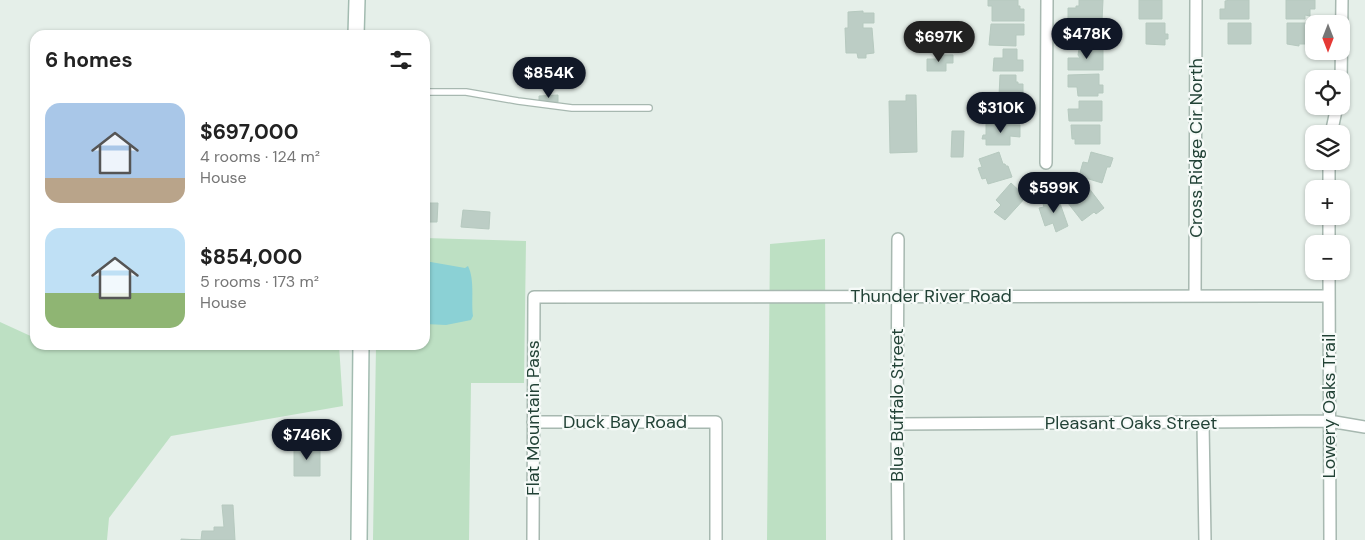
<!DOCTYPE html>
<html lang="en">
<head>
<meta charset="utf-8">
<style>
  body { margin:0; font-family:"DM Sans",sans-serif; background:#f2f2f2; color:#222; height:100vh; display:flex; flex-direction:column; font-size:19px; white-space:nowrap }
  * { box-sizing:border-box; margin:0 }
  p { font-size:16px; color:#767676 }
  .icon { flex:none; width:28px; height:28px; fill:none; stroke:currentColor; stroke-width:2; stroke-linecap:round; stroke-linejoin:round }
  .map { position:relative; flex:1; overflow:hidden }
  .drawer { position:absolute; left:30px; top:30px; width:400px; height:320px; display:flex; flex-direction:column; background:#fff; border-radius:15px; box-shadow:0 1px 4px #0004 }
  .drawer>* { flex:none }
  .needle { width:32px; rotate:180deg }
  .buttons { position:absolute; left:1305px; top:15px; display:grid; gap:10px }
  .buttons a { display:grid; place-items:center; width:45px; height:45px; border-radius:10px; background:#fff; box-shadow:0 1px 4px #0004; font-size:25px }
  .price { position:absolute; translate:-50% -42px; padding:0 11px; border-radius:18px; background:#111827; color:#fff; font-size:16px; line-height:32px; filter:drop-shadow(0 1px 2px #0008) }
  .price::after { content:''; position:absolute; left:50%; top:30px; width:15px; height:11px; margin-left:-8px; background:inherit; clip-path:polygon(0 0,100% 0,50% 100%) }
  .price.on { background:#222; color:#fff }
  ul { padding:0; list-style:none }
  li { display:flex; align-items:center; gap:15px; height:125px; padding:0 15px }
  li span { display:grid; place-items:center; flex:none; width:140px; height:100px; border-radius:15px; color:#555 }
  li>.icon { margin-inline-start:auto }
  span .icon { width:60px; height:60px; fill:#fffc; stroke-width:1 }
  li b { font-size:21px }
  h2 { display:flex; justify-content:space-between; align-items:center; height:60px; padding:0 15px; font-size:21px }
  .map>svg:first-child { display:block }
  .green { fill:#bde0c3 }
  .water { fill:#8bd1d5 }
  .building { fill:#bccdc5; stroke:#b6c9bf }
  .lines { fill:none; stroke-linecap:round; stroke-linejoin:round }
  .lane-casing { stroke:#a7b8b0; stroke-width:8 }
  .street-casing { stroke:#a7b8b0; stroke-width:14 }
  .secondary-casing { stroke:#a2bbb0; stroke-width:18 }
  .lane { stroke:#fff; stroke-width:5.5 }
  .street { stroke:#fff; stroke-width:11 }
  .secondary { stroke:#fff; stroke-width:15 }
  .labels { text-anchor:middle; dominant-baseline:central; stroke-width:4.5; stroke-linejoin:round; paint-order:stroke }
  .street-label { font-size:18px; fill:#224236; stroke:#f6faf8 }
</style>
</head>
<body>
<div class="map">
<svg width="1365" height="540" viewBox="0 0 1365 540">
  <rect width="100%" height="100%" fill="#e5efe9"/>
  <path class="green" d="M425 238 526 241 524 383H471L469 540H373L376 345H425Z
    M825 239 826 540H767L770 244Z
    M0 322 35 338V345H339L343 406 171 436 109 518 107 540H0Z"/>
  <path class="water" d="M425 261 465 268 468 266C475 280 471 301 473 316L471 320 446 325 425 324Z"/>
  <path class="building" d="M988 0H1018V6H1020V9H1024V21H992V6H988Z
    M1079 0H1103L1102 21 1068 20V8H1076V6H1079Z
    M1139 0H1162V19H1139Z
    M1230 0H1249V19H1220V9H1225V1Z
    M1286 0H1315V9H1310V16L1305 15V19H1286Z
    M863 11V13H874V23H863V28H872L874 53 866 54V58H858L857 53H846L845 28H848V12Z
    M1146 23H1165V34H1168V39H1165V45L1146 44Z
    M1228 23H1251V44H1228Z
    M1287 23H1311L1310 44H1299V46L1287 44Z
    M991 24H1024V35H1016V46L989 45Z
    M1072 24H1102V32H1099V46H1068V35H1076L1072 34Z
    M1003 49H1017V60H1023V71H993L994 58H1003Z
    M1079 49H1103V70H1068V58H1080L1078 55Z
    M941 55H953V63H946V71H927V59H941Z
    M1099 74V85H1103V93H1098V96H1078L1077 87H1068V75Z
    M1000 75H1016V82H1018V84H1023V96H999Z
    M558 95V102L539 103V96Z
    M906 95H916L917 152 890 153 889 101H906Z
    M991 100 1024 101V112H1018V115H1016V120L991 119Z
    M1079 101H1102V121H1069L1068 109H1079Z
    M986 124 1020 125V137L1010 136V145H986V139H982L983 135H986Z
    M1071 125H1100V144H1075V139H1072Z
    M952 131H964L963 157H951Z
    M999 152 1003 164H1005L1006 166H1008L1012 177 988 184 986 178 982 179 978 168 982 167 979 159Z
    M1091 152 1113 158 1110 167H1107L1102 183 1079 176 1083 162 1088 163Z
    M1011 183 1026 197 1005 220 994 212 1001 205 996 200Z
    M1088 187 1104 208 1096 214 1094 212 1082 221 1064 198 1071 193 1074 197Z
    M1057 195 1068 226 1056 232 1053 223 1045 226 1039 208 1044 207 1043 204 1048 202 1046 198Z
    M425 203H438L437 222H426V229Z
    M463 210 490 212 489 229 461 227Z
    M320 446V476H294V447Z
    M222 505H233L235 540H181V539L201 540 202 531H214V527H224Z"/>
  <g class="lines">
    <g class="lane-casing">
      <path id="lane" d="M425 92H466L518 101 572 108H649"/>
    </g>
    <g class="street-casing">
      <path id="street" d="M1341 84 1342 0
        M1331 134 1337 106
        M1046 163 1047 0
        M1329 189V161
        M1329 244V216
        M1329 271 1330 540
        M1195 296 1196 0
        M533 422H716V540
        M1203 423 1205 540
        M897 424 1329 421 1365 427
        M533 540 534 297 1329 296
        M898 540 897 424 898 239"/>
    </g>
    <g class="secondary-casing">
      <path id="secondary" d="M356 35 357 0
        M359 540 361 345"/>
    </g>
    <use href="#lane" class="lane"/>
    <use href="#street" class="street"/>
    <use href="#secondary" class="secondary"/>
  </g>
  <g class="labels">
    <g class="street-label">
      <text transform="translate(1196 148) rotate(-90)">Cross Ridge Cir North</text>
      <text x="931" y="296">Thunder River Road</text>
      <text transform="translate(897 405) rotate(-90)">Blue Buffalo Street</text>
      <text transform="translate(1329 406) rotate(-90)">Lowery Oaks Trail</text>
      <text transform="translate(533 418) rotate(-90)">Flat Mountain Pass</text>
      <text x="625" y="422">Duck Bay Road</text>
      <text x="1131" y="423">Pleasant Oaks Street</text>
    </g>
  </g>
</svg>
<div class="buttons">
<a><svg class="needle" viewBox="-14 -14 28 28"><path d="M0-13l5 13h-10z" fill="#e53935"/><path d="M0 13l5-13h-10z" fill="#767676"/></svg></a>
<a><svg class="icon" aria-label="locate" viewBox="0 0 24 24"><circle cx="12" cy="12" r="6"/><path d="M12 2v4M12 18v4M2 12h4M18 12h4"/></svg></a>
<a><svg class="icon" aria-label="layers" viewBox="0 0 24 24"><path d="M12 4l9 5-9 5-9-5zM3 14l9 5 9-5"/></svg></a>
<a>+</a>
<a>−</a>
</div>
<b class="price" style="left:1087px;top:60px">$478K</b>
<b class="price on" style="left:939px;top:63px">$697K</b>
<b class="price" style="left:549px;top:99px">$854K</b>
<b class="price" style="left:1001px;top:134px">$310K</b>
<b class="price" style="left:1054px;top:214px">$599K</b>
<b class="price" style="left:307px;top:461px">$746K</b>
<section class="drawer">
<h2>6 homes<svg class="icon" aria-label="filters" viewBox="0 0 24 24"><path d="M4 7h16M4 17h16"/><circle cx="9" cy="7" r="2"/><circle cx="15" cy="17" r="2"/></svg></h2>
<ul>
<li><span style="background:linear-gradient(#a9c7e8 75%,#b9a48a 0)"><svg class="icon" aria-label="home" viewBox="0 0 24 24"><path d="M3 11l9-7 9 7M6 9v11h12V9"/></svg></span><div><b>$697,000</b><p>4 rooms · 124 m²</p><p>House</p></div></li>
<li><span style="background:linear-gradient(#bfe0f5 65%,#8fb573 0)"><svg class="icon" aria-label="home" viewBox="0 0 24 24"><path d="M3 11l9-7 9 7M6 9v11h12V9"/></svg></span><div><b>$854,000</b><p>5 rooms · 173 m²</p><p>House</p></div></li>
</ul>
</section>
</div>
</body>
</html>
